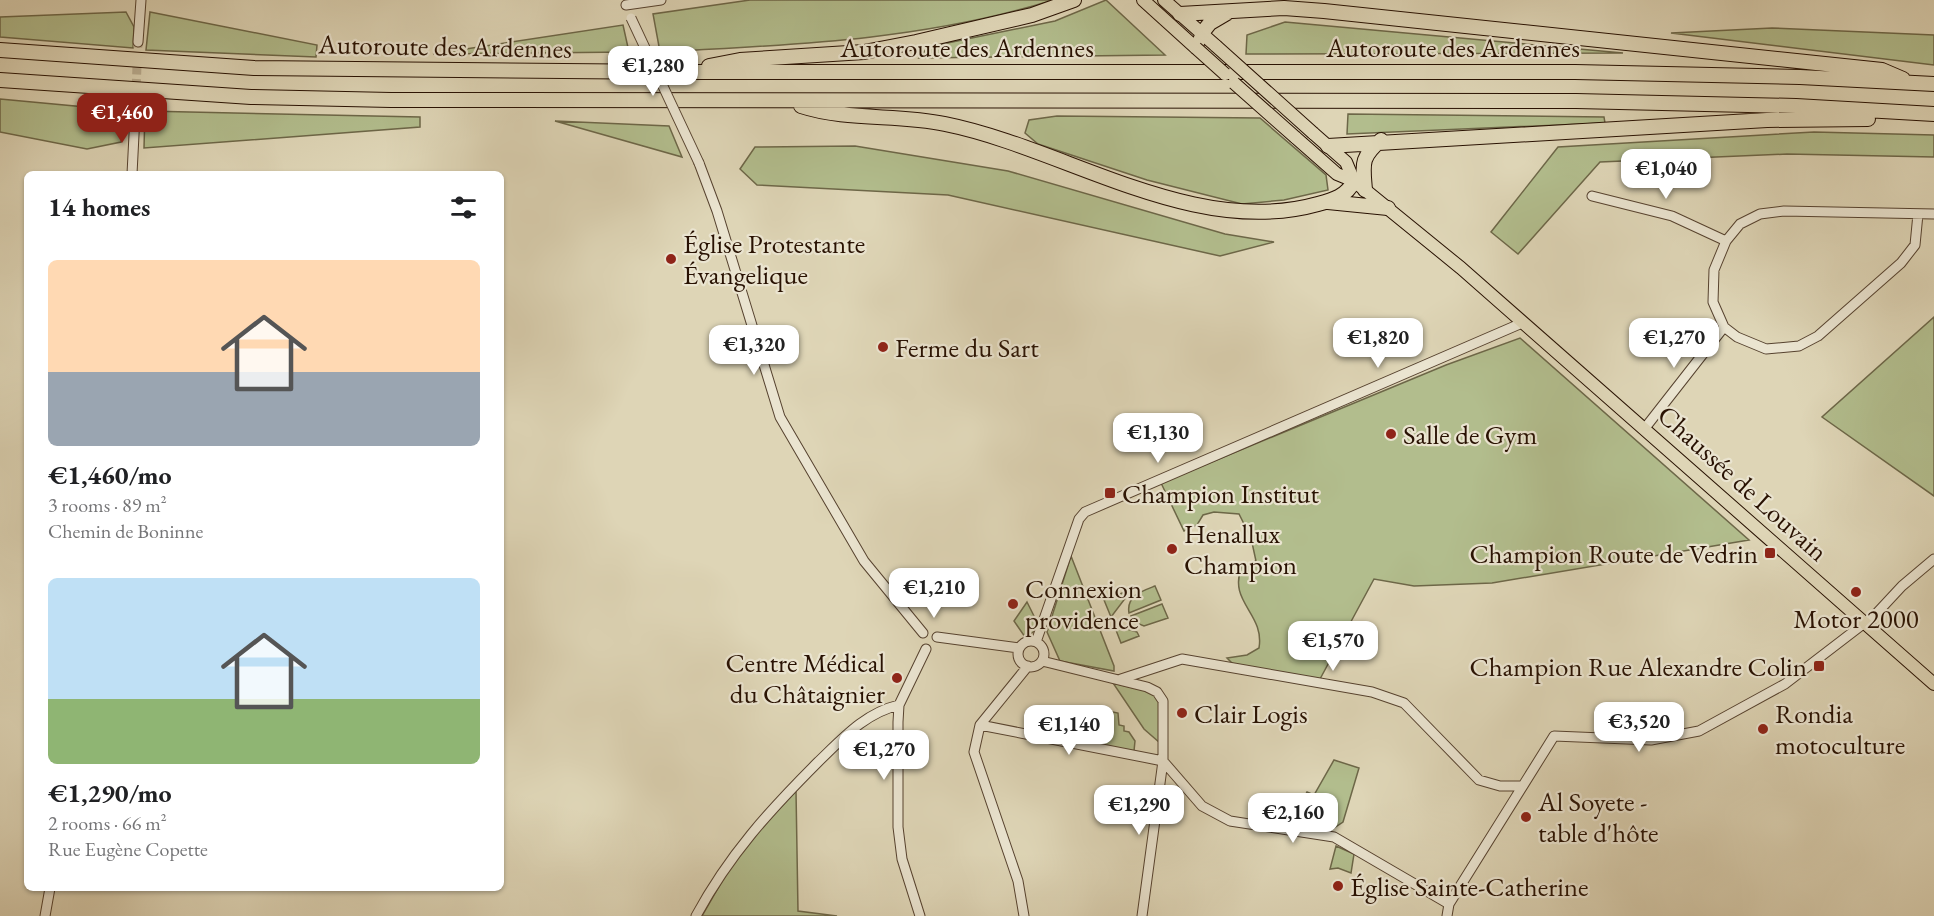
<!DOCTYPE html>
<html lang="en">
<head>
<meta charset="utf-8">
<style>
  body { margin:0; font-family:"EB Garamond",serif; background:#f2f2f2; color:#202124; height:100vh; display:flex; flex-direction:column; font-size:22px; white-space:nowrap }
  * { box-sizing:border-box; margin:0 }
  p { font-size:20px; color:#757577 }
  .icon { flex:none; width:33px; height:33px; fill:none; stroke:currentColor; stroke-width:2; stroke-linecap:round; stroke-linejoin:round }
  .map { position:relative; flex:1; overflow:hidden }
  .drawer { position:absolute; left:24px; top:171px; width:480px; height:720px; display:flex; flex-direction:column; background:#fff; border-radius:9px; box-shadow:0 2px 4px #0004 }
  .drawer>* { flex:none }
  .price { position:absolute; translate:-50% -51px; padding:0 14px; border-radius:12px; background:#fff; color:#222; font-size:20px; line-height:39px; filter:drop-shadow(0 2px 3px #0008) }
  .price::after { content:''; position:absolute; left:50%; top:36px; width:18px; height:14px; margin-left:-9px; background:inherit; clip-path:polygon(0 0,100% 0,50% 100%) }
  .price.active { background:#8f2418; color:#fff }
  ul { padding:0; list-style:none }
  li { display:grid; align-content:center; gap:12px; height:318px; padding:0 24px }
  li span { display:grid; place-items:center; height:186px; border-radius:9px; color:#555 }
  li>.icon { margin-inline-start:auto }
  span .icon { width:108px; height:108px; fill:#fffc; stroke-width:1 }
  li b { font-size:26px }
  h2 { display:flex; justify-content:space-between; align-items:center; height:72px; padding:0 24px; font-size:26px }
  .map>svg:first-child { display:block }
  .green { fill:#b2bd8d; stroke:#6d6748; stroke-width:1.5 }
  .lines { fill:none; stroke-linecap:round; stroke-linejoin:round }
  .minor-tunnel { stroke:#baae92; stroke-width:9; stroke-dasharray:9 4.5; stroke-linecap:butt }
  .minor-casing { stroke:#56422f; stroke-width:11 }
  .major-casing { stroke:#281102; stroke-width:14 }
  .highway-casing { stroke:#281102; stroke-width:16 }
  .minor { stroke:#eae4d0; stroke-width:9 }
  .major { stroke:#ded5b6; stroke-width:12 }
  .highway { stroke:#ded5b6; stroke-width:14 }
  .minor-bridge-casing { stroke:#56422f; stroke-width:11; stroke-linecap:butt }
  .major-bridge-casing { stroke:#281102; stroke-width:14; stroke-linecap:butt }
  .minor-bridge { stroke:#eae4d0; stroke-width:9 }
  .major-bridge { stroke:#ded5b6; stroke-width:12 }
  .poi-dot { fill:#8f2418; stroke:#eae4d0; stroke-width:2 }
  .labels { text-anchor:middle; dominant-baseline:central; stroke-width:4.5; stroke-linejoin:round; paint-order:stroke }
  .street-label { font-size:27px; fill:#281102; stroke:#eae4d0 }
  .poi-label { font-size:27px; fill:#281102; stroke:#eae4d0; text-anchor:start }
</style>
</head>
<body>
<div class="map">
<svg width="1934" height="916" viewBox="0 0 1934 916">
  <rect width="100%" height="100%" fill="#ded5b6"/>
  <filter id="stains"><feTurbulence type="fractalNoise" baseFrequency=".00333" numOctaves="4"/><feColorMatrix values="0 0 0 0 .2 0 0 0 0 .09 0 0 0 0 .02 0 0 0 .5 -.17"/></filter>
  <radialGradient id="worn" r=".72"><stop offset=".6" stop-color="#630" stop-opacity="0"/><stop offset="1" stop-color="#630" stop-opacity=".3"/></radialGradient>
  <path class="green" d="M750 0H1053C926 40 793 45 660 52L653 14Z
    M1106 0 1165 55 919 58 928 47 1055 21Z
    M126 12 134 27 133 48 0 37V17Z
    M150 12 317 45 316 57 146 50Z
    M1285 22 1623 53 1246 54 1247 35Z
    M623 25 629 52 433 54Z
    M1772 28 1934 35V65L1671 33Z
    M0 99 128 111 121 142 87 149 0 132Z
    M145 111 420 117V127L144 148Z
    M1348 114 1604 117 1605 123 1347 134Z
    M1057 116 1260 118 1326 175 1328 190 1284 200 1242 204 1147 180 1038 144 1025 133 1029 120Z
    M555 121 669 126 682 157Z
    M1814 132 1934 135V157L1787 154 1600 162 1518 254 1491 232 1558 147Z
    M855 146 1008 171 1225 234 1274 242 1220 256 948 195 757 185 740 169 755 147Z
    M1934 317V496L1822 417Z
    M1520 338 1749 540 1492 583 1414 586 1374 579 1320 679 1233 664 1227 658 1247 655 1259 648C1265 613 1227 602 1242 566L1256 561 1251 538 1239 514 1214 512 1203 515 1197 525 1184 531 1161 483 1446 365Z
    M1071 556 1114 666V671L1060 661 1047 632Z
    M1155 586 1161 600 1129 613C1126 596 1142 591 1155 586Z
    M1125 592 1127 596 1111 617 1104 600Z
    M1027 602 1037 622 1035 631 1025 637 1014 621Z
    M1162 604 1168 618 1144 626 1134 622 1131 616Z
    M1114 625 1137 632 1139 636 1121 643Z
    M1113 683 1155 693 1162 702 1160 743 1144 729Z
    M1103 710 1118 713 1119 725 1124 726V731L1129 732 1135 741 1134 751 1084 743 1087 726 1099 727Z
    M1334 760 1359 768 1343 822 1331 830 1290 825 1307 792 1314 795Z
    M796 791 798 911 837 916H702L740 850Z
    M1336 846 1354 854 1351 873 1338 868 1330 869Z"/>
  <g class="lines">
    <path class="minor-tunnel" d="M135 115 138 42"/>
    <g class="minor-casing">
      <path id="minor" d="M626 5 661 0
        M138 42 141 0
        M699 163 717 211 780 417 864 561 923 633
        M132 174 135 115
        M1592 196 1672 216 1726 241
        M1918 214 1915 245 1901 263 1818 336 1799 346 1766 349 1737 337 1724 327 1713 302 1714 270 1726 241 1740 224 1760 214 1784 211 1934 214
        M1645 428 1724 327
        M937 637 1019 648
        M1018 654a13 13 0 1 1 26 0a13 13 0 1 1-26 0Z
        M1036 642 1079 519 1085 512 1522 323
        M1042 661 1147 687 1157 692 1163 701V761L1142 916
        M1121 679 1182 659 1372 692 1404 703 1479 780 1500 786H1521
        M980 725 1163 761
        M1163 761 1202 806 1230 821 1334 837 1449 904
        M45 916 50 888
        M696 916C729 855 769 811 818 762 843 738 865 713 899 705
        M920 916 902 859 898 827V722L899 705 926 649
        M1024 916 1018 881 974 752 980 725 1028 666
        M1447 916 1449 904 1554 736 1651 740 1699 731 1785 684 1875 615 1902 586 1934 559"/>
    </g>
    <g class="major-casing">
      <path id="major" d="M1143 0 1196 48 1202 33
        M1164 0 1216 46
        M1313 133 1346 162 1354 181
        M1295 137 1337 174 1354 181 1461 268 1934 684"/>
    </g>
    <g class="highway-casing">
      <path id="highway" d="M1180 14 1284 8 1324 11 1882 70 1903 79
        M1202 33 1210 23 1227 13
        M0 50 254 68 675 72H1575L1800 77 1934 84
        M709 66 740 60 864 52 916 42 1032 15 1074 0
        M0 80 251 97 391 100 1576 101 1796 106 1934 114
        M801 106C847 121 898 114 945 124 1065 148 1193 239 1318 204 1333 200 1347 196 1354 181
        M1328 146 1767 120 1868 119
        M1365 190C1363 164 1360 158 1381 140
        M1328 202 1388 208"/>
    </g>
    <use href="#minor" class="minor"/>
    <use href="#major" class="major"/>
    <use href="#highway" class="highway"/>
    <g class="minor-bridge-casing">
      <path id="minor-bridge" d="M631 18 699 163"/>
    </g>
    <g class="major-bridge-casing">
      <path id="major-bridge" d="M1216 46 1313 133
        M1196 48 1225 74
        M1234 83 1295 137"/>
    </g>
    <use href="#minor-bridge" class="minor-bridge"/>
    <use href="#major-bridge" class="major-bridge"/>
  </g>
  <g class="poi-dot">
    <circle cx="671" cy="259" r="6"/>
    <circle cx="883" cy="347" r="6"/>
    <circle cx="1391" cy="434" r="6"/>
    <rect x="1104" y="487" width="12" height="12" rx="3"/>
    <circle cx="1172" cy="549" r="6"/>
    <rect x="1764" y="547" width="12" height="12" rx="3"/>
    <circle cx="1856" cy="592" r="6"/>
    <circle cx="1013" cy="604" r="6"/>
    <rect x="1813" y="660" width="12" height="12" rx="3"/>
    <circle cx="897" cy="678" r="6"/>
    <circle cx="1182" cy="713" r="6"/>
    <circle cx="1763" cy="729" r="6"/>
    <circle cx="1526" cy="817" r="6"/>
    <circle cx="1338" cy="886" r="6"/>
  </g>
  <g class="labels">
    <g class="street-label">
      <text transform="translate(445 46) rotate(1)">Autoroute des Ardennes</text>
      <text x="967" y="47">Autoroute des Ardennes</text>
      <text x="1453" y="47">Autoroute des Ardennes</text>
      <text transform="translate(1743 483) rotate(42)">Chaussée de Louvain</text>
    </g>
    <g class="poi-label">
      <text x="683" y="243">Église Protestante<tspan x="683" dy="31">Évangelique</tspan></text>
      <text x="895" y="347">Ferme du Sart</text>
      <text x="1403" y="434">Salle de Gym</text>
      <text x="1122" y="493">Champion Institut</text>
      <text x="1184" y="533">Henallux<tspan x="1184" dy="31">Champion</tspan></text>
      <text x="1758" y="553" text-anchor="end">Champion Route de Vedrin</text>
      <text x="1025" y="588">Connexion<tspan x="1025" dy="31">providence</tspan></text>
      <text x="1856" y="618" text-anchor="middle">Motor 2000</text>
      <text x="885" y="662" text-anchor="end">Centre Médical<tspan x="885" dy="31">du Châtaignier</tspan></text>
      <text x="1807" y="666" text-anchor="end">Champion Rue Alexandre Colin</text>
      <text x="1194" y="713">Clair Logis</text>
      <text x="1775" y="713">Rondia<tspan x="1775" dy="31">motoculture</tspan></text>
      <text x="1538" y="801">Al Soyete -<tspan x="1538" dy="31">table d'hôte</tspan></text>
      <text x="1350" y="886">Église Sainte-Catherine</text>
    </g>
  </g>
  <rect width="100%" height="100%" filter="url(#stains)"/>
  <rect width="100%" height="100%" fill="url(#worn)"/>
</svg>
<b class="price" style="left:653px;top:97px">€1,280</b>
<b class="price active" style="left:122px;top:144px">€1,460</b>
<b class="price" style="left:1666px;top:200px">€1,040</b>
<b class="price" style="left:1378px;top:369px">€1,820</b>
<b class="price" style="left:1674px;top:369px">€1,270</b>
<b class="price" style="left:754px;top:376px">€1,320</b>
<b class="price" style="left:1158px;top:464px">€1,130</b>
<b class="price" style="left:934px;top:619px">€1,210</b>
<b class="price" style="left:1333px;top:672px">€1,570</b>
<b class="price" style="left:1639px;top:753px">€3,520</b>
<b class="price" style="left:1069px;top:756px">€1,140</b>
<b class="price" style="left:884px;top:781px">€1,270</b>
<b class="price" style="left:1139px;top:836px">€1,290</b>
<b class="price" style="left:1293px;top:844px">€2,160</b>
<section class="drawer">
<h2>14 homes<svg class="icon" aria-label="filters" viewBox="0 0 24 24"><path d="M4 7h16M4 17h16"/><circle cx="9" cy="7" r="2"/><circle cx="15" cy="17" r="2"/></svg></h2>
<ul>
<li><span style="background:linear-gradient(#ffd9b3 60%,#9aa5b1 0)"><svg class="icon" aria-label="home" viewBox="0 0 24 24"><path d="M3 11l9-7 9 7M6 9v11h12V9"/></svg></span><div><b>€1,460/mo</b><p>3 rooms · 89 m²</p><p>Chemin de Boninne</p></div></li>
<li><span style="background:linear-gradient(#bfe0f5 65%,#8fb573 0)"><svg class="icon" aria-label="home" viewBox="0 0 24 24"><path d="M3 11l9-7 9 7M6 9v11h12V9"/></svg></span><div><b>€1,290/mo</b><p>2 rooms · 66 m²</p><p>Rue Eugène Copette</p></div></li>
</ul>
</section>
</div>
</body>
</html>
